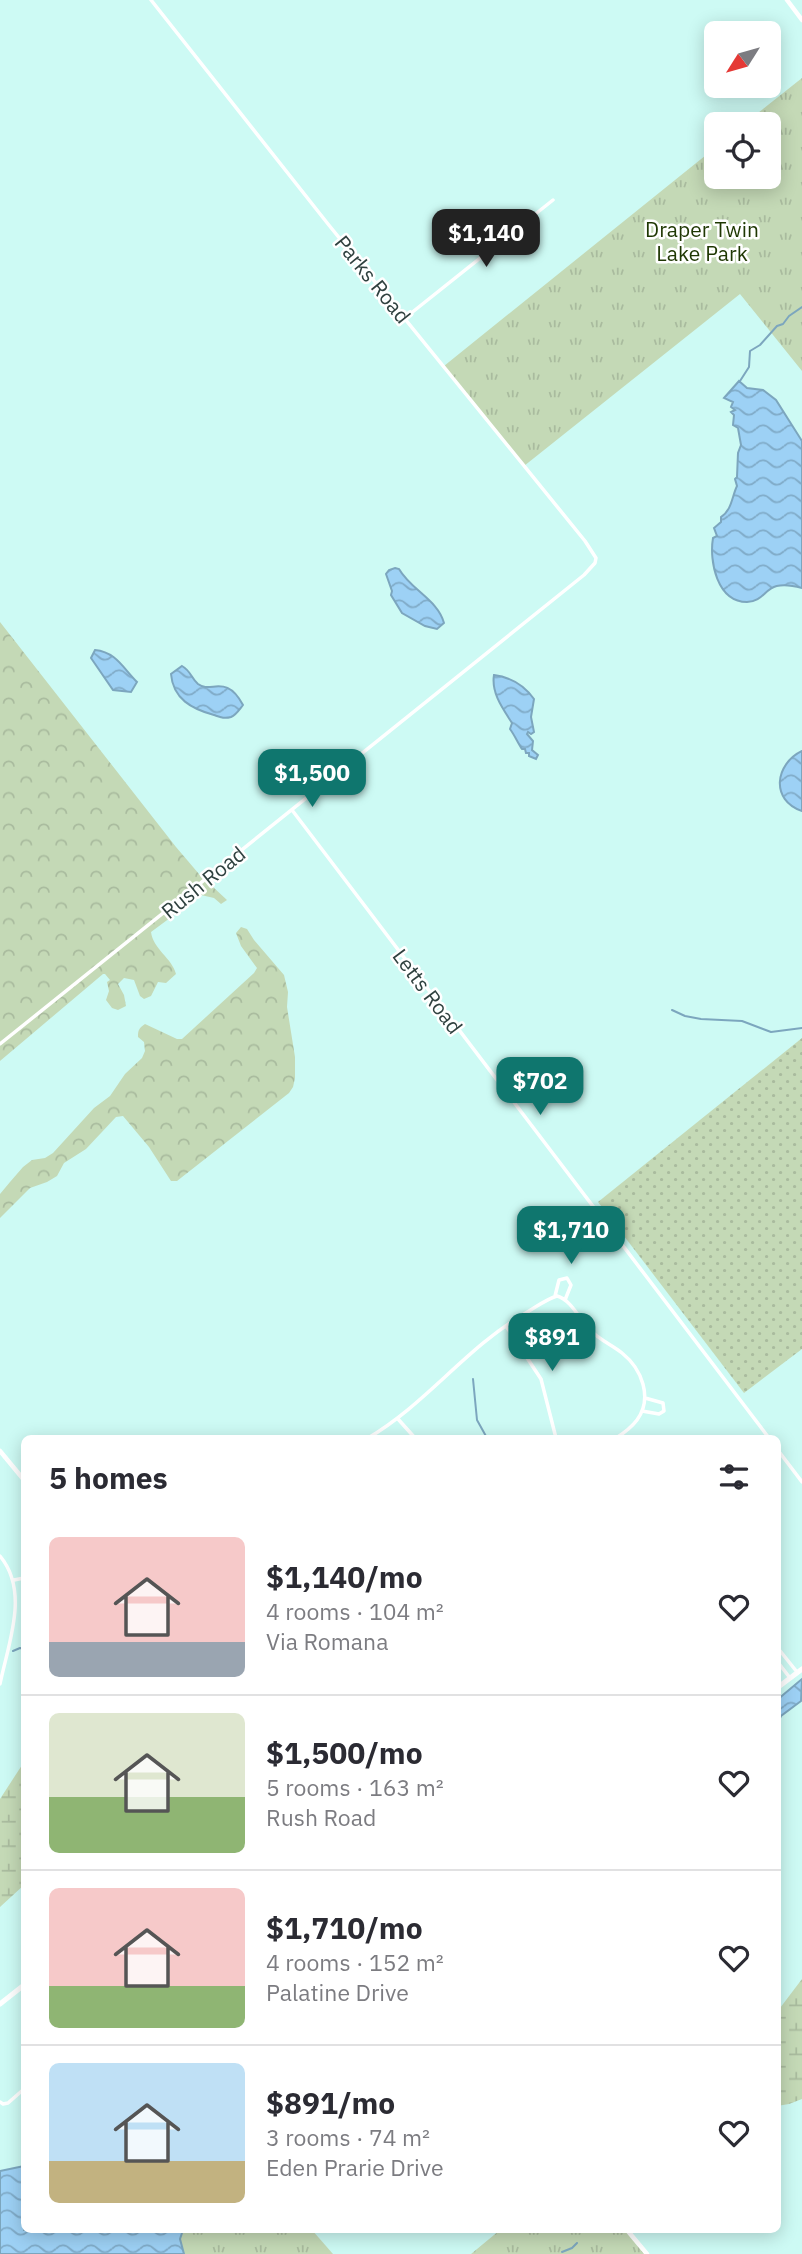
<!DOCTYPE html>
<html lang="en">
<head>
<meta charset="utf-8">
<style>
  body { margin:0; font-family:"IBM Plex Sans",sans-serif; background:#f7f7f7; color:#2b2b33; height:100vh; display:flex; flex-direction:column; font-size:26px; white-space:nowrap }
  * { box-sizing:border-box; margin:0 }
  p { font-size:23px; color:#7c7c81 }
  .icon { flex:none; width:38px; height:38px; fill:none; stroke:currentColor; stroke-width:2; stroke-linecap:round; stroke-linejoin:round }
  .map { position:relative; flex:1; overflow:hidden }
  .drawer { position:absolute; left:21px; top:1435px; width:760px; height:798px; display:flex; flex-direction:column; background:#fff; border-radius:10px; box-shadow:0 4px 18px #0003 }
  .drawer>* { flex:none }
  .needle { width:46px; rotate:233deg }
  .fabs { position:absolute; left:704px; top:21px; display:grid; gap:14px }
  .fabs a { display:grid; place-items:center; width:77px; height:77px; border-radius:10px; background:#fff; box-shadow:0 4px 18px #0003; font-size:35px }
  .price { position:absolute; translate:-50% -60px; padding:0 16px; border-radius:14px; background:#0f766e; color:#fff; font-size:23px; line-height:46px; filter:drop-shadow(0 2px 4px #0008) }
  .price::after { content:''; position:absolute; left:50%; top:42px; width:21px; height:16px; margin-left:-10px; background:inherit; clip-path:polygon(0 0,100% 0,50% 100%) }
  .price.selected { background:#222; color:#fff }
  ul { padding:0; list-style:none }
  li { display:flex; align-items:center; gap:21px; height:175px; padding:0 28px }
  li+li { border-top:2px solid #e1e1e2 }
  li span { display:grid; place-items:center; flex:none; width:196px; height:140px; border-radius:10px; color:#555 }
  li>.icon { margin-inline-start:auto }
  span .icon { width:84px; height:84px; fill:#fffc; stroke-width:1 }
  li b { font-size:30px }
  h2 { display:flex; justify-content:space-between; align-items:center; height:84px; padding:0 28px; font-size:30px }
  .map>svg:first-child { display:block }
  .grass { fill:url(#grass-dots) }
  .forest { fill:url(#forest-crowns) }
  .wetland { fill:url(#wetland-marsh) }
  .park { fill:url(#park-tufts) }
  .water { fill:url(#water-waves); stroke:#7ca6be; stroke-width:2 }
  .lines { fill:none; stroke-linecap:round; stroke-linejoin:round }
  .stream { stroke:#7ca6be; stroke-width:2 }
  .minor { stroke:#fff; stroke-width:3.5 }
  .tertiary { stroke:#fff; stroke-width:4.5 }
  .secondary { stroke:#fff; stroke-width:5 }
  .labels { text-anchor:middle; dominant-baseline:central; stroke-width:5; stroke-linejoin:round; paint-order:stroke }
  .park-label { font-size:21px; fill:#1e3702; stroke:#fff }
  .street-label { font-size:21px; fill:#2f413f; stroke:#fff }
</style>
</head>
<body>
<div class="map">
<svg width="802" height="2254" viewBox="0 0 802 2254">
  <defs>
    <pattern id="grass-dots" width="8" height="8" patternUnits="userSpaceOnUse" patternTransform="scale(1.75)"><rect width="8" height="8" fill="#c4d9b6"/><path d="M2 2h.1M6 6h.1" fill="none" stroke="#a9bb9e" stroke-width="1.8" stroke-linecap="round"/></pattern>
    <pattern id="forest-crowns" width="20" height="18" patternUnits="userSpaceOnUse" patternTransform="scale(1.75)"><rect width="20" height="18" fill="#c4d9b6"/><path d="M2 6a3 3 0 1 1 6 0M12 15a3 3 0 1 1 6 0" fill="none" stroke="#a9bb9e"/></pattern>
    <pattern id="wetland-marsh" width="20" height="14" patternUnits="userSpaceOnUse" patternTransform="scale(1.75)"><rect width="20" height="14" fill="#c4d9b6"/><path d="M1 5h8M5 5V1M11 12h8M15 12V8" fill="none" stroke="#a9bb9e"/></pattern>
    <pattern id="park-tufts" width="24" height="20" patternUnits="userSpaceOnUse" patternTransform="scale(1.75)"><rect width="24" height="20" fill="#c4d9b6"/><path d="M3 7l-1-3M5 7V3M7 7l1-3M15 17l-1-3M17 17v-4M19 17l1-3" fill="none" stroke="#a9bb9e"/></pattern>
    <pattern id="water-waves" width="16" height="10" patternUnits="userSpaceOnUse" patternTransform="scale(1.75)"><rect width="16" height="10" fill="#9dd1f5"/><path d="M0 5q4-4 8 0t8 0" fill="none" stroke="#80abc8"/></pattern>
  </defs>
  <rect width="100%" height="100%" fill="#cdfaf4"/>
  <path class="grass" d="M802 1038V1349L744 1393 598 1202Z"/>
  <path class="forest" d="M0 622 176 847 199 874 227 900 221 904 214 898 201 895 151 932C153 949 172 958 176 974L166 983 158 982 151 996 144 999 140 996 134 980 124 978 118 984 124 995 126 1006 118 1010 112 1008 106 1000 109 991 107 982 110 980 105 974H103L0 1061Z
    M241 927 247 929 254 940 284 975 288 992 287 1007 295 1057V1078L293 1087 289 1093 177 1181H171L169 1178 149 1147 123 1116 116 1117 86 1149 64 1163 57 1176 47 1182 30 1188 0 1218V1194L10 1182 23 1167 32 1160 45 1158 53 1153 94 1108 110 1096 125 1074 142 1058 145 1051 144 1042 138 1037C138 1030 139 1028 145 1024L177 1039H182L254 973 257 968 241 946 236 933Z"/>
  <path class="wetland" d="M24 1762V1885L0 1907V1799Z
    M802 1979V2099L789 2104 777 2106V2012Z"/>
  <path class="park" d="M802 78V371L740 294 524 466 444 366 716 147V177H768V124H744Z
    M128 2230H312L333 2254H100Z
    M500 2230H625L645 2254H471Z"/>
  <path class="water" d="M739 381 747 388 763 390 776 400 802 441V588C762 577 770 601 747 602 717 602 709 561 713 538L717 536 714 528 721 522V517C732 510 732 496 737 486L735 479 737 477 738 453 741 445 738 428 733 425 734 415 731 412 735 410 731 407 733 402 724 398Z
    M395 568 399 569C411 590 438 600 444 623L437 629 425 626 402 613 391 595 392 591 386 574 389 570Z
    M95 650C116 652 123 668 137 682L131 692 113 690 91 658Z
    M182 666C191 671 191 678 198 684 211 694 226 673 243 705 239 710 236 715 231 717 224 719 220 717 214 715 192 709 173 699 171 674Z
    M494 675C509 677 524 685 534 699L531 717 534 732 531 734 528 732 527 734 533 741 532 750 538 755 536 759 529 756V753H526L525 749H522C518 743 515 736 510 729L512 723C503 709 491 693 494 675Z
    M802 751V811C770 800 775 764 802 751Z
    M802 1679 801 1701 781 1716 777 1724V1700Z
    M24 2166V2230H180L182 2233 180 2239 184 2254H0V2171Z"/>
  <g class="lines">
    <path class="stream" d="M740 381 749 367 750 351 760 345 777 326 783 324 789 316 802 307
      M672 1010 685 1016 701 1019 742 1021 771 1032 802 1028
      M473 1379 477 1420 487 1438
      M13 1651 20 1648 24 1649
      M562 2252 572 2248 577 2243"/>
    <path class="minor" d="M405 318 553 200
      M292 810 769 1438
      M0 1044 584 575 595 563 596 558 585 541 328 224 151 0
      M555 1296 559 1280 567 1278 571 1285 565 1300
      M506 1326 541 1379 556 1438
      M642 1411 659 1414 664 1411 663 1403 645 1398
      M398 1419 415 1438
      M368 1438C426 1404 466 1348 524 1314 535 1308 546 1299 557 1296 572 1300 580 1321 591 1331 600 1340 612 1345 622 1353 642 1369 653 1398 637 1420 631 1428 624 1433 616 1438
      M777 1449 802 1482
      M0 1556C30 1592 8 1644 0 1684
      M14 1580 24 1578
      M777 1647 797 1672
      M777 1661 790 1678
      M0 2102 3 2104 8 2103 24 2089"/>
    <path class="tertiary" d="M787 0 802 20
      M0 1451 24 1480
      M627 2230 647 2254"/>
    <path class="secondary" d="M777 1688 802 1669
      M0 2004 24 1985"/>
  </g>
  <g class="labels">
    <g class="park-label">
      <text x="702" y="229">Draper Twin<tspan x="702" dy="24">Lake Park</tspan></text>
    </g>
    <g class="street-label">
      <text transform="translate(373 279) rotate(51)">Parks Road</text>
      <text transform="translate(203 882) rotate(-39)">Rush Road</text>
      <text transform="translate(428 991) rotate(53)">Letts Road</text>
    </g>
  </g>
</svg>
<div class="fabs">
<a><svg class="needle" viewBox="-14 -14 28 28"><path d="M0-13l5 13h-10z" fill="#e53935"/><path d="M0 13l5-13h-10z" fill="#7c7c81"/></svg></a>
<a><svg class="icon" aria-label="locate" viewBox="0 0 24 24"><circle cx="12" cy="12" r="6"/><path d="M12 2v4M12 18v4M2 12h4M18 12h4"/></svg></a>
</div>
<b class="price selected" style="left:486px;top:269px">$1,140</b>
<b class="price" style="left:312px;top:809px">$1,500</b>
<b class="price" style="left:540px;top:1117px">$702</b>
<b class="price" style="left:571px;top:1266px">$1,710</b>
<b class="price" style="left:552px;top:1373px">$891</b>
<section class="drawer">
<h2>5 homes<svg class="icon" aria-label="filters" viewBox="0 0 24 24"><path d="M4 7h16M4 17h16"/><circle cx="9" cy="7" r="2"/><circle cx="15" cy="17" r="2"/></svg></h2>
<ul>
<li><span style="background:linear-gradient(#f6c9c9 75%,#9aa5b1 0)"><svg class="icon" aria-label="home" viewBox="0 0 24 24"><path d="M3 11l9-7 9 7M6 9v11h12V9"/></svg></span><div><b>$1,140/mo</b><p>4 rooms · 104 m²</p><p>Via Romana</p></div><svg class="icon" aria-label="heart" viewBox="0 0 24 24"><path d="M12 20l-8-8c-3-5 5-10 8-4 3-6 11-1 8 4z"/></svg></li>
<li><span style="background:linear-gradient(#dfe7d0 60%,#8fb573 0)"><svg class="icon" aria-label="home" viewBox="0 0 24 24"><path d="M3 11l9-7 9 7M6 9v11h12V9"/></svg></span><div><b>$1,500/mo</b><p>5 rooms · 163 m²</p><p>Rush Road</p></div><svg class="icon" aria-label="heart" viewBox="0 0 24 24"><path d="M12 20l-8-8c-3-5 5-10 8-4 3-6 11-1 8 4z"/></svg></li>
<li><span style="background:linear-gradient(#f6c9c9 70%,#8fb573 0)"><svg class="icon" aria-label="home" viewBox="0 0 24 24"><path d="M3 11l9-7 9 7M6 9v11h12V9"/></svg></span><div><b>$1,710/mo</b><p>4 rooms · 152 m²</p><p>Palatine Drive</p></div><svg class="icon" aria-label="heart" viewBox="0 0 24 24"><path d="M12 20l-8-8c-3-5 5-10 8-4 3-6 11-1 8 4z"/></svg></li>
<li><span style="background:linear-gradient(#bfe0f5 70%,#c2b280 0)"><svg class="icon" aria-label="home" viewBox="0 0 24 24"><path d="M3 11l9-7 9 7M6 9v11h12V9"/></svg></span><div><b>$891/mo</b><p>3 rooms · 74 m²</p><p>Eden Prarie Drive</p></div><svg class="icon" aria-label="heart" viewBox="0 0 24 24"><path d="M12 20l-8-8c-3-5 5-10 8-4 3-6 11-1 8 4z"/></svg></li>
</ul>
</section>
</div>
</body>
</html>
